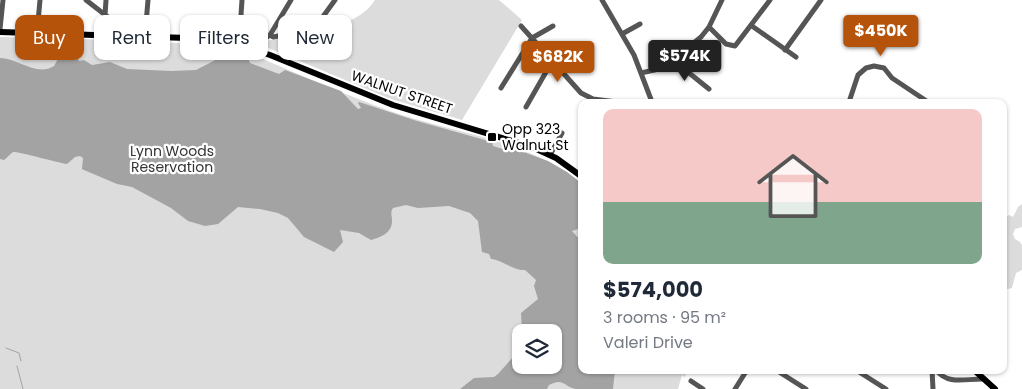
<!DOCTYPE html>
<html lang="en">
<head>
<meta charset="utf-8">
<style>
  body { margin:0; font-family:Poppins,sans-serif; background:#f2f2f3; color:#1f2937; height:100vh; display:flex; flex-direction:column; font-size:19px; white-space:nowrap }
  * { box-sizing:border-box; margin:0 }
  p { font-size:16px; color:#747a83 }
  .icon { flex:none; width:28px; height:28px; fill:none; stroke:currentColor; stroke-width:2; stroke-linecap:round; stroke-linejoin:round }
  .map { position:relative; flex:1; overflow:hidden }
  .sheet { position:absolute; left:578px; top:99px; width:429px; height:275px; display:flex; flex-direction:column; background:#fff; border-radius:10px; box-shadow:0 1px 4px #0004 }
  .sheet>* { flex:none }
  .hud { position:absolute; left:15px; top:15px; width:475px; height:45px; display:flex; gap:10px }
  .buttons { position:absolute; left:512px; top:324px; display:grid; gap:10px }
  .buttons a { display:grid; place-items:center; width:50px; height:50px; border-radius:10px; background:#fff; box-shadow:0 1px 4px #0004; font-size:25px }
  .price { position:absolute; translate:-50% -42px; padding:0 11px; border-radius:5px; background:#b45309; color:#fff; font-size:16px; line-height:32px; filter:drop-shadow(0 1px 2px #0008) }
  .price::after { content:''; position:absolute; left:50%; top:30px; width:15px; height:11px; margin-left:-8px; background:inherit; clip-path:polygon(0 0,100% 0,50% 100%) }
  .price.active { background:#222; color:#fff }
  ul { padding:0; list-style:none }
  li { display:grid; align-content:center; gap:10px; height:265px; padding:0 25px }
  li+li { border-top:1px solid #e0e1e3 }
  li span { display:grid; place-items:center; height:155px; border-radius:10px; color:#555 }
  li>.icon { margin-inline-start:auto }
  span .icon { width:90px; height:90px; fill:#fffc; stroke-width:1 }
  li b { font-size:21px }
  .pill { padding:0 18px; border-radius:10px; background:#fff; box-shadow:0 1px 4px #0004; font-size:18px; line-height:45px }
  .pill.active { background:#b45309; color:#fff }
  .map>svg:first-child { display:block }
  .green { fill:#dcdcdc; fill-rule:evenodd }
  .water { fill:#a3a3a3 }
  .lines { fill:none; stroke-linecap:round; stroke-linejoin:round }
  .stream { stroke:#a3a3a3; stroke-width:1 }
  .minor { stroke:#555; stroke-width:5 }
  .major { stroke:#000; stroke-width:6 }
  .poi-dot { fill:#000; stroke:#fff; stroke-width:2 }
  .labels { text-anchor:middle; dominant-baseline:central; stroke-width:4.5; stroke-linejoin:round; paint-order:stroke }
  .street-label { font-size:14px; fill:#000; stroke:#fff }
  .poi-label { font-size:14px; fill:#000; stroke:#fff; text-anchor:start }
  .park-label { font-size:14px; fill:#333; stroke:#fff }
</style>
</head>
<body>
<div class="map">
<svg width="1022" height="389" viewBox="0 0 1022 389">
  <rect width="100%" height="100%" fill="#fff"/>
  <path class="green" d="M375 0H499L522 20 462 120 391 99 266 47 265 41C297 35 357 30 375 0Z
    M0 37 150 41 216 46 246 52C294 72 342 94 390 111 452 133 530 140 581 183V370H687L685 377 682 375 678 389H0ZM521 332H554V365H521Z
    M1022 204V227L1015 229 1013 234 1015 239 1020 242 1022 245V270L1016 273 1012 288 1003 290V218L1009 215 1013 217 1018 207Z"/>
  <path class="water" d="M75 51 79 61 84 60 92 65 110 62 127 69 171 71 196 70 229 53 236 54 242 59 247 56 250 63 279 74 285 70 341 91 358 109 361 108 358 103 359 102 417 121 492 142 493 146 509 151 518 150 548 161 567 172 581 183V228L572 231 581 241V370H615L613 389C602 389 587 389 576 389 564 387 564 377 549 385L547 389H460L474 378 494 377 498 374 513 357 521 341V365H554V332H522L521 313 538 299 534 286 536 280 525 270C513 271 503 260 491 259L489 254 482 252 478 221 470 213 449 206 418 208 406 205 393 208C390 213 392 215 392 221 392 233 381 237 371 240L359 233 340 230 343 242 334 252 304 237 288 218 278 213 260 209 238 207 218 224 205 226 188 221 171 208 132 187 117 184 84 170 82 169 83 158 80 156 75 157 67 164C59 163 17 151 13 152 10 154 7 158 4 160L0 159V58C17 58 37 77 54 66L59 57Z"/>
  <g class="lines">
    <path class="stream" d="M6 348 19 353 21 361
      M17 366 23 389"/>
    <path class="minor" d="M86 0 113 21 119 35
      M602 0 634 55 652 102
      M105 15 106 0
      M110 18V35
      M521 26 581 93 593 99 617 102
      M752 26 796 57
      M709 27 726 44 735 46 770 0
      M0 29 3 0
      M37 33 40 0
      M622 34 640 24
      M270 35 291 0
      M145 36 148 0
      M263 40 270 35 273 37 314 29 335 0
      M239 45 242 0
      M785 50 821 0
      M673 60 709 89
      M641 73 663 68 701 37 709 27 722 0
      M501 88 532 38 553 26
      M849 102 858 75 866 68 874 66 884 68 892 78 928 102
      M526 107 546 72 554 64
      M550 155 562 133
      M776 370 806 389
      M856 370 886 389
      M932 370 933 389
      M936 370C948 385 964 379 982 379
      M691 381 703 389
      M735 389 747 370"/>
    <path class="major" d="M0 32 188 38 235 44 270 55 393 105 532 147 556 158 581 176
      M974 370 995 389"/>
  </g>
  <rect class="poi-dot" x="487" y="132" width="10" height="10" rx="2.5"/>
  <g class="labels">
    <g class="street-label">
      <text transform="translate(402 92) rotate(19)">WALNUT STREET</text>
    </g>
    <g class="poi-label">
      <text x="502" y="129">Opp 323<tspan x="502" dy="16">Walnut St</tspan></text>
    </g>
    <g class="park-label">
      <text x="172" y="151">Lynn Woods<tspan x="172" dy="16">Reservation</tspan></text>
    </g>
  </g>
</svg>
<div class="buttons">
<a><svg class="icon" aria-label="layers" viewBox="0 0 24 24"><path d="M12 4l9 5-9 5-9-5zM3 14l9 5 9-5"/></svg></a>
</div>
<b class="price" style="left:881px;top:57px">$450K</b>
<b class="price active" style="left:685px;top:82px">$574K</b>
<b class="price" style="left:558px;top:83px">$682K</b>
<div class="hud">
<a class="pill active">Buy</a>
<a class="pill">Rent</a>
<a class="pill">Filters</a>
<a class="pill">New</a>
</div>
<section class="sheet">
<ul>
<li><span style="background:linear-gradient(#f6c9c9 60%,#7fa58c 0)"><svg class="icon" aria-label="home" viewBox="0 0 24 24"><path d="M3 11l9-7 9 7M6 9v11h12V9"/></svg></span><div><b>$574,000</b><p>3 rooms · 95 m²</p><p>Valeri Drive</p></div></li>
</ul>
</section>
</div>
</body>
</html>
